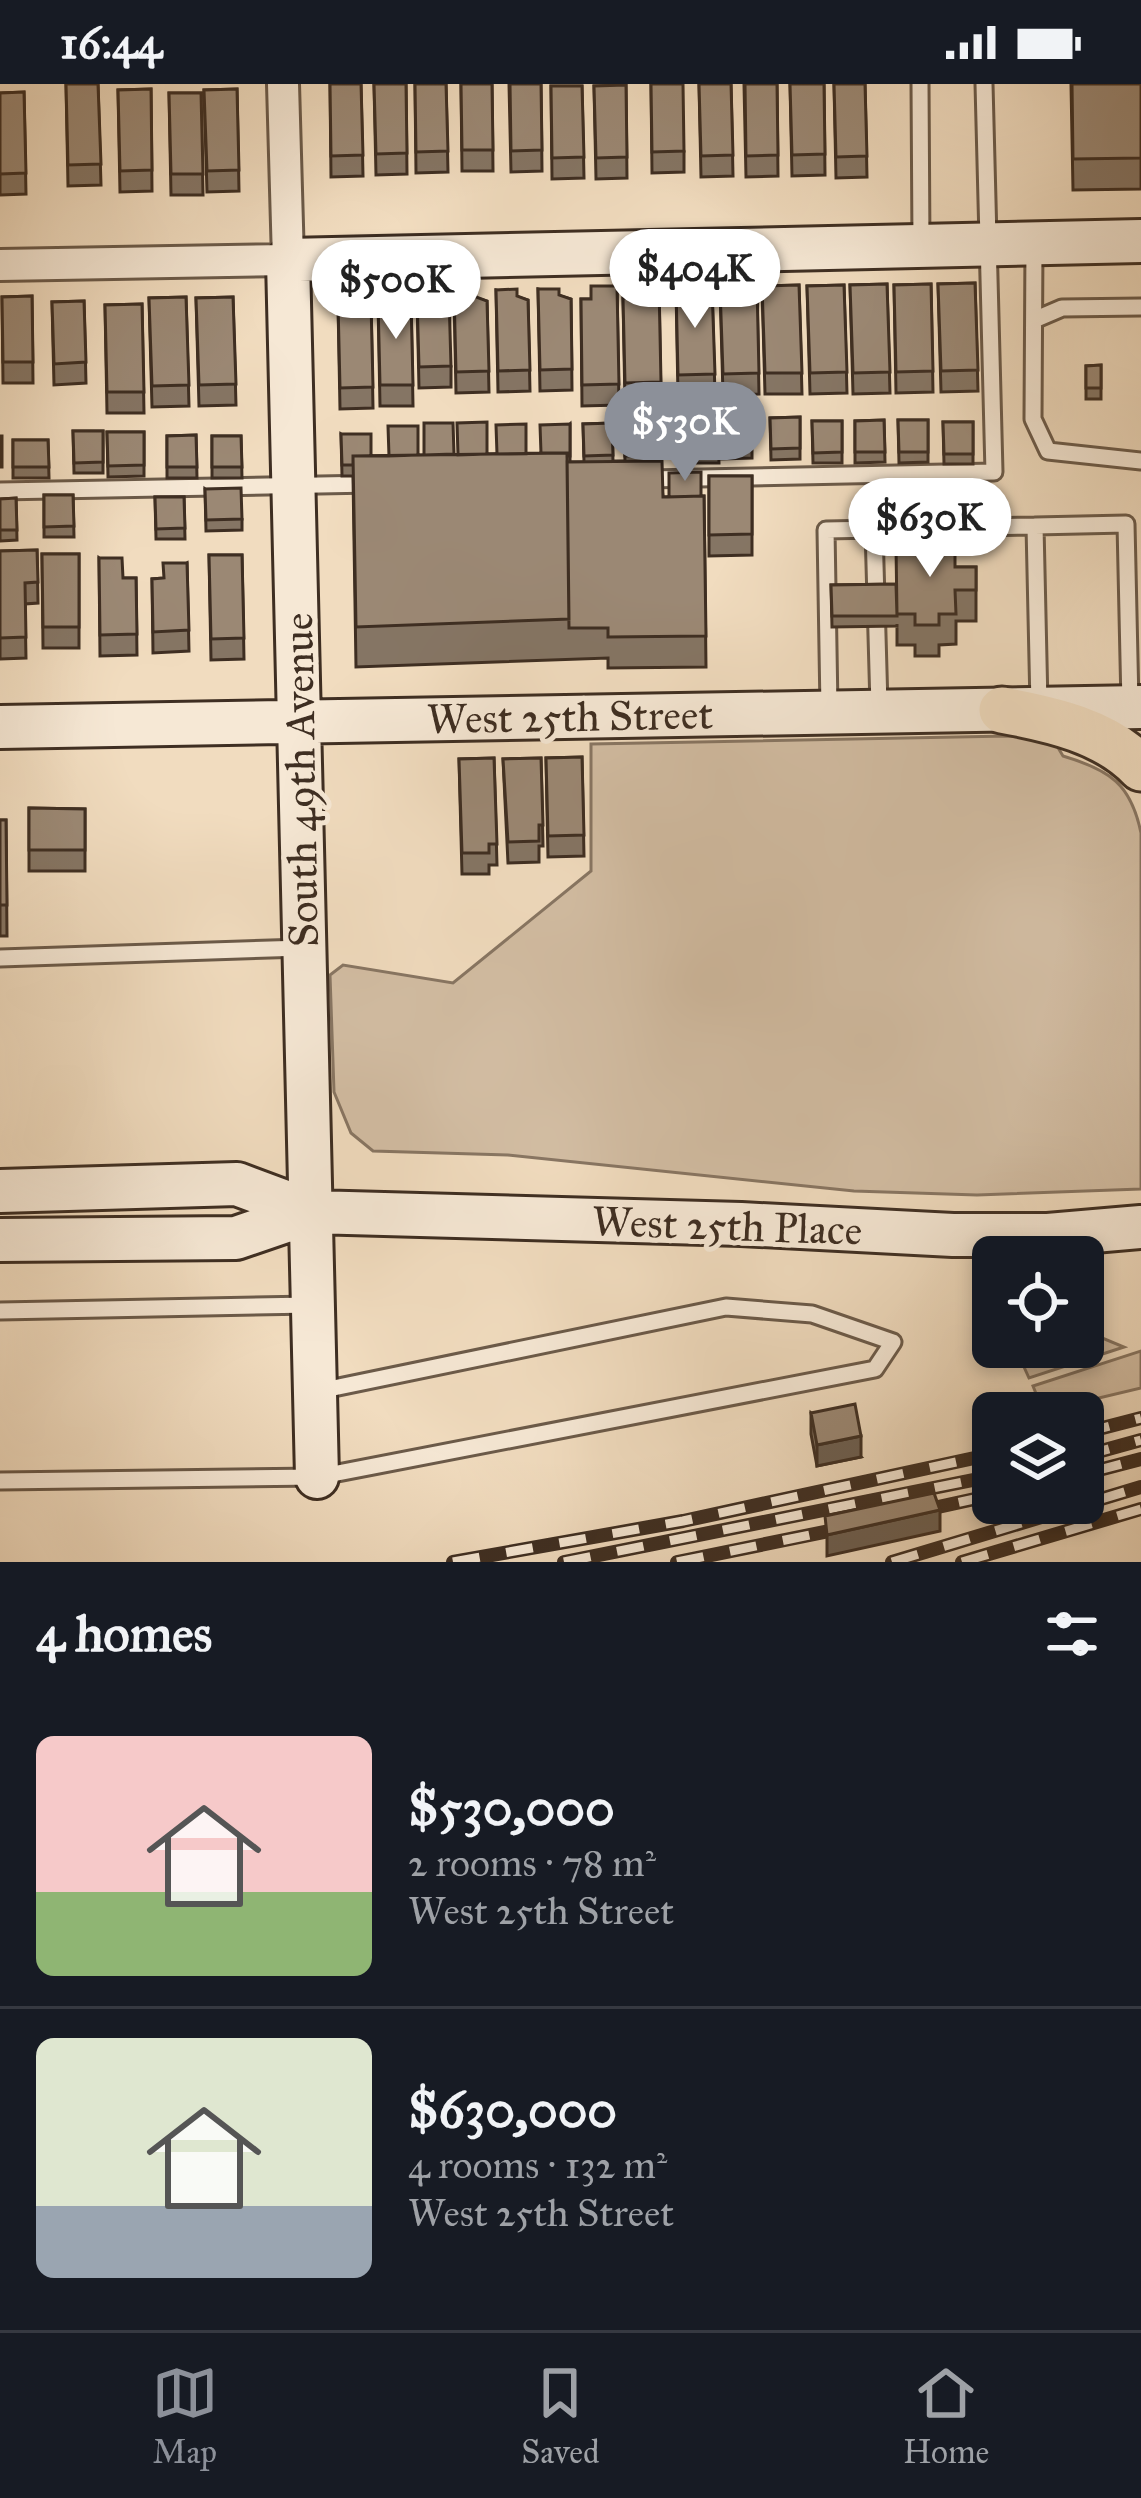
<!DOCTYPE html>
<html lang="en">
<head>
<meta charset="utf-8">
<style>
  body { margin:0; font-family:"IM FELL Great Primer",serif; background:#242831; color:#f1f3f6; height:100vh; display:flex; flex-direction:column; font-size:45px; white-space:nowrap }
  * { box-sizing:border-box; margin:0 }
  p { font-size:39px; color:#9ea1a6 }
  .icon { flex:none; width:66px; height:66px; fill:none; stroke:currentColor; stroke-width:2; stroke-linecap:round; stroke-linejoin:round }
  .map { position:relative; height:1478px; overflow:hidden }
  .drawer { display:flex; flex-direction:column; background:#171b24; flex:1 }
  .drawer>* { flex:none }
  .controls { position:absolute; left:972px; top:1152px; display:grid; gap:24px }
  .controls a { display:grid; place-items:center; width:132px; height:132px; border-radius:18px; background:#171b24; box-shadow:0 6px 18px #0003; font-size:60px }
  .price { position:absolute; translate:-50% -102px; padding:0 27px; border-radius:42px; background:#fff; color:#222; font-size:39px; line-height:78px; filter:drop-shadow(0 3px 6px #0008) }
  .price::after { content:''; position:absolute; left:50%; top:72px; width:36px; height:27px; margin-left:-18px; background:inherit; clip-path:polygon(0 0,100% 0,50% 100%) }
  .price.on { background:#8c9099; color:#fff }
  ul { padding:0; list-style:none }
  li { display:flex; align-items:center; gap:36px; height:300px; padding:0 36px }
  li+li { border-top:3px solid #363941 }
  li span { display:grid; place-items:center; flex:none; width:336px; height:240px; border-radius:18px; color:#555 }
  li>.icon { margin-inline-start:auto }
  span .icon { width:144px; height:144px; fill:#fffc; stroke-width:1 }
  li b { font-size:51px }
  h2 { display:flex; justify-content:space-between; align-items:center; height:144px; padding:0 36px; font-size:51px }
  .status { display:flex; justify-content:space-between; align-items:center; height:84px; padding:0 60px; background:#171b24; direction:ltr }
  .status svg { height:33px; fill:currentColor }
  .menu { display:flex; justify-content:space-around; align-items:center; height:168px; border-top:3px solid #363941; background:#171b24; font-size:33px; color:#9ea1a6 }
  .menu a { display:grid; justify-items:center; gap:6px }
  .menu .on { color:#8c9099 }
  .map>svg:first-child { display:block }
  .green { fill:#d3bea4; stroke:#887663; stroke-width:3 }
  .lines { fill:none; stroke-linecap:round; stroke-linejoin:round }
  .lane-casing { stroke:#6b5a49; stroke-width:21 }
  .street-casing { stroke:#6b5a49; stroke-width:36 }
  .secondary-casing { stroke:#3e2e22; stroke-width:48 }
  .primary-casing { stroke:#3e2e22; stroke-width:51 }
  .lane { stroke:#f6e8d5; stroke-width:15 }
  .street { stroke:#f6e8d5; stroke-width:30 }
  .secondary { stroke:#f6e8d5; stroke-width:42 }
  .primary { stroke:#f1dcbf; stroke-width:45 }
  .rail-casing { stroke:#3e2e22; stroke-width:14 }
  .rail { stroke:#f6e8d5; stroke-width:9; stroke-dasharray:27; stroke-linecap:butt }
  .wall { fill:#857564; stroke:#3e2e22; stroke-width:3 }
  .shaded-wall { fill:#6c5f51; stroke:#3e2e22; stroke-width:3 }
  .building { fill:#9b8874; stroke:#3e2e22; stroke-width:3 }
  .labels { text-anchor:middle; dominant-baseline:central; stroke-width:10; stroke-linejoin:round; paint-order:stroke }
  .street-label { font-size:42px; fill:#3e2e22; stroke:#f6e8d5 }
</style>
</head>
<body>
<div class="status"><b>16:44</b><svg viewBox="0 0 49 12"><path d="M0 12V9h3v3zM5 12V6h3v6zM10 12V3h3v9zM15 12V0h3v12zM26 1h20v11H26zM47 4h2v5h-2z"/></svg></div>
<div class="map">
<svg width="1141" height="1478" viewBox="0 0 1141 1478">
  <rect width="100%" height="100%" fill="#f1dcbf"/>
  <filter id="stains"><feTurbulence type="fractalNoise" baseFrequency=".00167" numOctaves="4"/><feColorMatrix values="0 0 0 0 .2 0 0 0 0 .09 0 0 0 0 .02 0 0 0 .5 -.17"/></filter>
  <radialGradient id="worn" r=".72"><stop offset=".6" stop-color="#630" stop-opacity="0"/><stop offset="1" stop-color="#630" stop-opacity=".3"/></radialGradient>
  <path class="green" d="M1008 652 1054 657 1063 672C1110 686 1131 700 1141 749V1105L977 1111 854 1107 508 1071 373 1067 351 1049 334 1008 330 891 343 881 453 899 591 787V660Z
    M1083 1246 1124 1263 1029 1294 1015 1263H1083Z
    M1141 1267V1304L1036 1329H1014L1039 1317 1033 1302Z"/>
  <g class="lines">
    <g class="lane-casing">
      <path id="lane" d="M920 0 921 159
        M1034 161 1033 335 1048 367 1141 377
        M1034 236 1062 224 1141 223
        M648 395 994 388 984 0
        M0 407 372 400
        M874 445 879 622
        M1039 621 1035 442 1126 440 1130 620
        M829 624 826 446 1035 442
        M0 874 303 864
        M0 1227 311 1221
        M0 1397 317 1393 875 1285 893 1258 812 1230 726 1223 319 1307"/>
    </g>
    <g class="street-casing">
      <path id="street" d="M0 181 288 176 283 0"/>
    </g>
    <g class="secondary-casing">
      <path id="secondary" d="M0 643 1141 623
        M0 1107 237 1100 312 1128 741 1140 953 1151H1048L1141 1143
        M0 1156 236 1154 312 1128
        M317 1393 288 176 1141 157"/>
    </g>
    <g class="primary-casing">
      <path id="primary" d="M1002 626C1051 635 1106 647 1141 684"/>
    </g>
    <use href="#lane" class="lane"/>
    <use href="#street" class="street"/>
    <use href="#secondary" class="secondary"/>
    <use href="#primary" class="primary"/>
    <g class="rail-casing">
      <path id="rail" d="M1083 1349 1141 1334
        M1083 1372 1141 1356
        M1095 1387 1141 1375
        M906 1430 993 1411
        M453 1478 683 1437 993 1370
        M564 1478 993 1392
        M677 1478 859 1441
        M892 1478 1141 1403
        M962 1478 1141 1425"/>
    </g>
    <use href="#rail" class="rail"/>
  </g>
  <path class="wall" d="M66 0H98L101 101 68 102Z
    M330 0H361L363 92 331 93Z
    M374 0H406L407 90 376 91Z
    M415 0H446L448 88 416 89Z
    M461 0H492L493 87H462Z
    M509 0H541L542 87 511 88Z
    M651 0 684 67V88L652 89Z
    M699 0H731L733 92 701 93Z
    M744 0H777L778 92 746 93Z
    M790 0H824L825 91 792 92Z
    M834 0H865L867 93 836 94Z
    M1071 0H1141V105L1073 106Z
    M626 1 627 94 596 95 594 2Z
    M551 2H582L584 94 552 95Z
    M151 5 152 107 120 108 118 6Z
    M237 5 239 107 207 108 204 6Z
    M24 8 26 110 0 111V9Z
    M169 9H201L203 111H171Z
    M975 199 978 307 941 308 938 200Z
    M887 200 890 309 853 310 850 201Z
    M931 200 933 308 896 309 894 201Z
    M659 201 661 319 625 320 623 214H634Z
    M799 201 802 310H765L762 202Z
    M844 201 847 309 810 310 807 202Z
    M617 202 619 321 582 322 581 215H591Z
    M757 202 759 310 723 311 720 203Z
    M712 203 715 311 678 312 676 204Z
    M538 205 571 215 572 306 540 307Z
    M496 206 528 216 530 307 498 308Z
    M454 207 487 217 489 308 456 309Z
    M32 212 33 299H3L2 213Z
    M186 213 189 322 152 323 149 214Z
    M233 213 236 321 199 322 196 214Z
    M417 213 451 282V303L419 304Z
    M411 215 413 322H380L378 216Z
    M84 217 86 299 54 301 52 218Z
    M371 218 373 324 340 325 338 219Z
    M142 220 144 329H107L105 221Z
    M1101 281V315H1086V282Z
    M752 332V374L722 375V333Z
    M800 333V375L771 376 770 334Z
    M884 336 885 378 855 379V337Z
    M898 336H928V378L899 379Z
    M689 337H718L719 379H689Z
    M812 337H842V379H813Z
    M658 338 659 377 663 413 704 412 706 583 608 584V574L356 583 353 392H342L341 350 371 372 540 369 570 340V378H584L583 340 612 339 613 377H625L624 339Z
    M943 338H973V380H944Z
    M73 347H103V389H74Z
    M107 348H144V392L108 393Z
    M196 351 197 394H167V352Z
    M212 352H241L242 394H212Z
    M13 356H48L49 394H13Z
    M709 392H752V471L709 472Z
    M205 405 242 435V446L206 447Z
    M44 411H73L74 453H44Z
    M155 413H184L185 455H156Z
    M16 414 17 456 0 457V415Z
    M937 462 955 483H976V537H956V560L939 561V572H915V561H897V540V542L832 543 831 501 896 500Z
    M37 466 38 519 25 520 26 574 0 575V467Z
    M42 470H79V564H43Z
    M209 471H242L244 575 211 576Z
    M99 474 123 494H136L137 571 100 572Z
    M187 479 189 567 153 569 152 495 164 494Z
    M582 673 584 772 548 773 546 674Z
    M494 674 497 781H489V790H462L459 675Z
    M541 674 543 762H539V778L508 779 503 675Z
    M29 724 85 725V787H29Z
    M0 736H6L7 852H0Z
    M811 1329 861 1373 817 1382 811 1350Z"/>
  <path class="shaded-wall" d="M861 1352V1373L817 1382V1361Z
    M940 1426V1447L827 1472V1451Z"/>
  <path class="building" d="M66 0H98L101 80 68 81Z
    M330 0H361L363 71 331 72Z
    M374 0H406L407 69 376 70Z
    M415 0H446L448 67 416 68Z
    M461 0H492L493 66H462Z
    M510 0H541L542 66 511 67Z
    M651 0H683L684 67 652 68Z
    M699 0H731L733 71 701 72Z
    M745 0H777L778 71 746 72Z
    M790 0H824L825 70 792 71Z
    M834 0H865L867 72 836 73Z
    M1072 0H1141V74L1073 75Z
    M626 1 627 73 596 74 594 2Z
    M551 2H582L584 73 552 74Z
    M151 5 152 86 120 87 118 6Z
    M237 5 239 86 207 87 204 6Z
    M24 8 26 89 0 90V9Z
    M169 9H201L203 90H171Z
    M975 199 978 286 941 287 938 200Z
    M887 200 890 288 853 289 850 201Z
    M931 200 933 287 896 288 894 201Z
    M659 201 661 298 625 299 623 214H634V202Z
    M799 201 802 289H765L762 202Z
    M844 201 847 288 810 289 807 202Z
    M591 202H617L619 300 582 301 581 215H591Z
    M757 202 759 289 723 290 720 203Z
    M712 203 715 290 678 291 676 204Z
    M517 205V212L528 216 530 286 498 287 496 206Z
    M538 205H559V211L571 215 572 285 540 286Z
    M475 206 476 213 487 217 489 287 456 288 454 207Z
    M32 212 33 278H3L2 213Z
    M449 212 451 282 419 283 417 213Z
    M186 213 189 301 152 302 149 214Z
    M233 213 236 300 199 301 196 214Z
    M411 215 413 301H380L378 216Z
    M84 217 86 278 54 280 52 218Z
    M371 218 373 303 340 304 338 219Z
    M142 220 144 308H107L105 221Z
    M1101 281V304H1086V282Z
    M752 332V363L722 364V333Z
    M800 333V364L771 365 770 334Z
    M884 336 885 368H855V337Z
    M898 336H928V368H899Z
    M689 337H718L719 368 689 369Z
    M812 337H842V368L813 369Z
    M487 338V370L458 371 457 339Z
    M658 338 659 372H625L624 339Z
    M943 338H973V370H944Z
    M424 339H453L454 370 424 371Z
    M612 339 613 371 584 372 583 340Z
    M526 340V370H497L496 341Z
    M570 340V372H567V369H541L540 341Z
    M388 342H418V371L389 372Z
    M73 347H103V378L74 379Z
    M107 348H144V381L108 382Z
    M341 350H371V372H353V381H342Z
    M196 351 197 383H167V352Z
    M0 352H2V383H0Z
    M212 352H241L242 383H212Z
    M13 356H48L49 383H13Z
    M567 369 569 535 356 543 353 372Z
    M662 377 663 413 704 412 706 552 608 553V544H569L567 378Z
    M701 388V412L669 413V389Z
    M709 392H752V450L709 451Z
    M241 404 242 435 206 436 205 405Z
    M44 411H73L74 442 44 443Z
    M155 413H184L185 444 156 445Z
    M16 414 17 446H0V415Z
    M913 450H937V462H955V483H976V506H955L956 530H939V541H915V530H897L896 462H913Z
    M37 466 38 498 25 499 26 553 0 554V467Z
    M42 470H79V543H43Z
    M209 471H242L244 554 211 555Z
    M99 474H122L123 494H136L137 550 100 551Z
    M163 479H187L189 546 153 548 152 495 164 494Z
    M896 500 897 532H832L831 501Z
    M582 673 584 751 548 752 546 674Z
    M494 674 497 760H489V769H462L459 675Z
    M541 674 543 741H539V757L508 758 503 675Z
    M29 724 85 725V766H29Z
    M0 736H6L7 821H0Z
    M855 1320 861 1352 817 1361 811 1329Z
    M934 1409 940 1426 827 1451 825 1432Z"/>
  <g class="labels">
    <g class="street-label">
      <text transform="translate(570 633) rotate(-1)">West 25th Street</text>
      <text transform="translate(301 696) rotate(-91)">South 49th Avenue</text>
      <text transform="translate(727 1142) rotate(2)">West 25th Place</text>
    </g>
  </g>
  <rect width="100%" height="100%" filter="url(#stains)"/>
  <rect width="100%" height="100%" fill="url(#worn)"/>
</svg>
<div class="controls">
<a><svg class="icon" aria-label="locate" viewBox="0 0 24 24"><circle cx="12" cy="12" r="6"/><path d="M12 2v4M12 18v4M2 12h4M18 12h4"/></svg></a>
<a><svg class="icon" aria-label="layers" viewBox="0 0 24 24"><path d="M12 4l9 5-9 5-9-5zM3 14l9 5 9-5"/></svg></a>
</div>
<b class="price" style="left:695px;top:247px">$404K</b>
<b class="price" style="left:396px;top:258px">$500K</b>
<b class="price on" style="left:685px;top:400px">$530K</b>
<b class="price" style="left:930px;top:496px">$630K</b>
</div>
<section class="drawer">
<h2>4 homes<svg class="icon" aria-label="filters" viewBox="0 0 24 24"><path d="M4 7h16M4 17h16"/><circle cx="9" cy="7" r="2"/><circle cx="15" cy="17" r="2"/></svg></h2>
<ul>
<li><span style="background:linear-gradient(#f6c9c9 65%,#8fb573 0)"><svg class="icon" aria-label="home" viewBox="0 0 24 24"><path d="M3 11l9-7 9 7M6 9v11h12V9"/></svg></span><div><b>$530,000</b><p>2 rooms · 78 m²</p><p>West 25th Street</p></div></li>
<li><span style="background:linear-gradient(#dfe7d0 70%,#9aa5b1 0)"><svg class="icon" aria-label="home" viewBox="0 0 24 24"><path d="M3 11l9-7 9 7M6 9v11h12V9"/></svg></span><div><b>$630,000</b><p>4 rooms · 132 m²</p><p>West 25th Street</p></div></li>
</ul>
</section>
<nav class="menu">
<a class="on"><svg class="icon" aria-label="map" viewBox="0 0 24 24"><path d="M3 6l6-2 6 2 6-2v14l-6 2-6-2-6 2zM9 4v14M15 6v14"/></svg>Map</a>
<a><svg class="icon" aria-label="saved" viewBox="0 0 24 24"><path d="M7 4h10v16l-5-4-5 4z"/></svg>Saved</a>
<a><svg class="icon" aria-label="home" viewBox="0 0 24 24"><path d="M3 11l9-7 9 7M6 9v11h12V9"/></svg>Home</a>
</nav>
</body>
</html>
